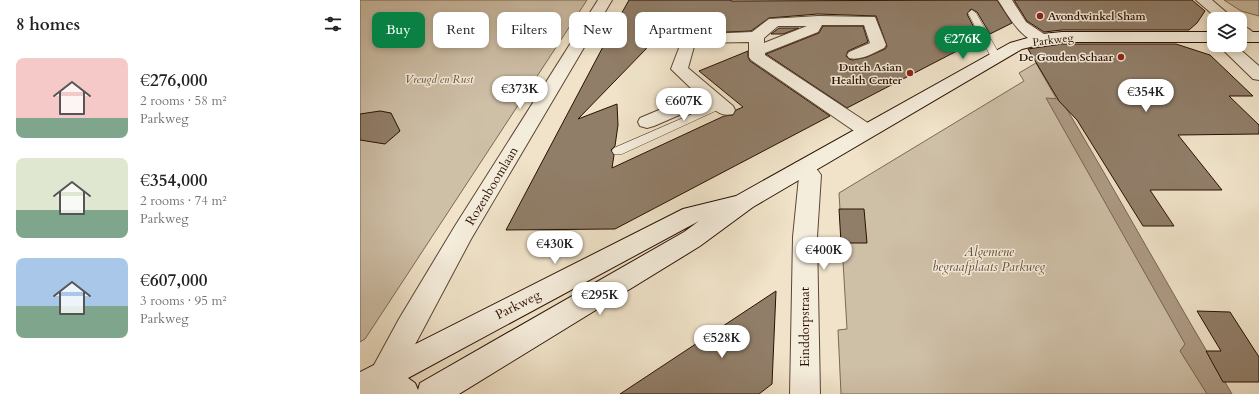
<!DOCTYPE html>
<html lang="en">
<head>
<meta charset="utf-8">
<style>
  body { margin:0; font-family:Cardo,serif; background:#f2f2f2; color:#222; height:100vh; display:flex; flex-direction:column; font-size:15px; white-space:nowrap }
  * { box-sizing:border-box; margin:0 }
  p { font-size:13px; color:#767676 }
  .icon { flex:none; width:22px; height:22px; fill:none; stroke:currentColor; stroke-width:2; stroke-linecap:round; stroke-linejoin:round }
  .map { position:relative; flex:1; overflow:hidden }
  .details { display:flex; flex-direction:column; background:#fff; width:360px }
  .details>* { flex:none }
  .hud { position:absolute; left:12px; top:12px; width:380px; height:36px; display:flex; gap:8px }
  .fabs { position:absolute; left:847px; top:12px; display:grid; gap:8px }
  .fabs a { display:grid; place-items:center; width:40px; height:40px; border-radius:8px; background:#fff; box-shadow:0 2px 6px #0003; font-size:20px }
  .price { position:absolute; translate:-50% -34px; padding:0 9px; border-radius:14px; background:#fff; color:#222; font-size:13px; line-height:26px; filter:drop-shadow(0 1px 2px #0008) }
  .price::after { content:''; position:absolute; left:50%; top:24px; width:12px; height:9px; margin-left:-6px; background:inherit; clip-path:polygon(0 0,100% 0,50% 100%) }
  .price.selected { background:#0b8043; color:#fff }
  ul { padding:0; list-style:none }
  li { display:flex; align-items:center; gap:12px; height:100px; padding:0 16px }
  li span { display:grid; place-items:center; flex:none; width:112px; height:80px; border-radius:8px; color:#555 }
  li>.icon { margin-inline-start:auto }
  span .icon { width:48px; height:48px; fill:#fffc; stroke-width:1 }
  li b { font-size:17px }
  h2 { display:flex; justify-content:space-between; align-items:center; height:48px; padding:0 16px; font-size:17px }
  .tag { padding:0 14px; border-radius:8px; background:#fff; box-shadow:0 2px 6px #0003; font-size:14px; line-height:36px }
  .tag.selected { background:#0b8043; color:#fff }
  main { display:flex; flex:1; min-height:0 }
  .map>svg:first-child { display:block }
  .green { fill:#cebfa7; stroke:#7c6854 }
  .water { fill:#ad9b85; stroke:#796351 }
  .building { fill:#917e69; stroke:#2a1002 }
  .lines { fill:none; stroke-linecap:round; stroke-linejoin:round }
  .lane-casing { stroke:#5c4534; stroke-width:1 }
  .street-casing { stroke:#5c4534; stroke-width:2 }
  .secondary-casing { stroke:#2a1002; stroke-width:2 }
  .lane { fill:#f5eddc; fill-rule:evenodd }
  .street { fill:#f5eddc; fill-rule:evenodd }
  .secondary { fill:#f5eddc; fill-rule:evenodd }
  .poi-dot { fill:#8f2418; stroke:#f5eddc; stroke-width:1.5 }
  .labels { text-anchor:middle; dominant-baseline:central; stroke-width:3; stroke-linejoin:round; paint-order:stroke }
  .far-poi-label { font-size:11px; font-weight:bold; fill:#2a1002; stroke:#f5eddc; text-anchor:end }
  .far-street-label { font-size:11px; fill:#2a1002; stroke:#f5eddc }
  .far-park-label { font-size:11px; font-style:italic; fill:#634d3c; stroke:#f5eddc }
  .street-label { font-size:13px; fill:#2a1002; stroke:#f5eddc }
  .park-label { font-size:13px; font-style:italic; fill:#634d3c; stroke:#f5eddc }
</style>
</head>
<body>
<main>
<section class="details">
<h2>8 homes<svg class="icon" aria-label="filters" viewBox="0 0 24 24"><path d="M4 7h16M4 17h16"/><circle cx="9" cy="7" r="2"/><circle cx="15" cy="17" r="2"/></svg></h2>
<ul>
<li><span style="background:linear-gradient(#f6c9c9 75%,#7fa58c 0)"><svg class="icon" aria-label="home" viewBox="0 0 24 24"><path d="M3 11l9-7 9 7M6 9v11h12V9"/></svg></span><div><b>€276,000</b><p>2 rooms · 58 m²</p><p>Parkweg</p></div></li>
<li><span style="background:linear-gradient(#dfe7d0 65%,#7fa58c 0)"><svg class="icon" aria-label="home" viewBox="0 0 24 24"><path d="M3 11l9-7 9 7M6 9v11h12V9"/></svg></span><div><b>€354,000</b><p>2 rooms · 74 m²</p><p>Parkweg</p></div></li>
<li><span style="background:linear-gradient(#a9c7e8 60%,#7fa58c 0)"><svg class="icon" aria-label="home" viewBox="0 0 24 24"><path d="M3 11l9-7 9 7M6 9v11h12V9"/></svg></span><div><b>€607,000</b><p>3 rooms · 95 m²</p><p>Parkweg</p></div></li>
</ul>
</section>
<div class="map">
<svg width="899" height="394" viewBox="0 0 899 394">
  <rect width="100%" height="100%" fill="#f0e3c9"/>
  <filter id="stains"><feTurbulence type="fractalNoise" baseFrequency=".005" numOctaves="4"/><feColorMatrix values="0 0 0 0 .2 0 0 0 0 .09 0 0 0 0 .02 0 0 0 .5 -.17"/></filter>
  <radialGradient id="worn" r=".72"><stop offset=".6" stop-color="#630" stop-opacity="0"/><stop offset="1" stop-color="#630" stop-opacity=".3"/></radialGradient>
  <path class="green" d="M0 0H227L5 339 0 342Z
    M864 0H899V16L881 11Z
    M676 63 696 98 692 100 863 394H481L478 330 487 329 479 193 664 81 659 73Z"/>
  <path class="water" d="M686 98 701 99C759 197 814 297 872 394H847L820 351 825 344Z"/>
  <path class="building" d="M269 0H371V1L637 0 652 23 630 34 617 12 611 9 607 14 620 39 487 108 406 54 459 33 463 26H503L508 42 488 51 486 56 489 59 493 60 507 57 525 49 527 46 516 16 458 14 409 18 391 31 323 34H295L292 32 286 49 218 119 257 104 258 125 255 146 251 150 254 155 252 168 364 116 373 115 376 110 383 107 339 71 388 51V57L390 61 470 116 255 229 146 230 245 43 249 41 250 34Z
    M654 0H832L845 11 837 23 829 30H702L684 32 667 21Z
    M419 28H439L423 34H411Z
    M702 44H816L850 55 893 96H869L899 125V134L818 135 862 190H790L814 226H783L717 120 699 101 668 49Z
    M20 111 31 113 40 131 25 144 0 140V114Z
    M479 209H504L507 243H481Z
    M416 291 412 384 399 394H260Z
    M837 311 870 312 899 357V382H863L846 351H861Z"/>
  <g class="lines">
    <g class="lane-casing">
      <path id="lane" d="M612 10 616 13 641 57 639 59H633L631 57 608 13Z
        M360 102 364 103 365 105 364 107 262 154H254L252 151 254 148Z"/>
    </g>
    <g class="street-casing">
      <path id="street" d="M238 0H252L111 239 33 386 23 390 13 386 8 376 39 319 95 226Z
        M638 0H652L666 22 687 36 690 39 687 42C665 48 648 15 638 0Z
        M836 0H852L874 19H858Z
        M458 16 515 17 526 45 524 48C513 53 501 61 489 58L487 55 489 52 510 43 504 25H462L458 32 405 53V55L514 127 517 131 514 135 507 137 500 135 391 60 389 57V42L335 43 328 68 373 106 375 110 373 114C360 117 355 110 347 103L294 126 287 128 280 126 278 122 280 118 337 94 311 69 324 35 392 32 409 19ZM418 26H447L404 43V38Z
        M880 25C887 27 893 31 897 37L894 40 889 42 880 37Z
        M858 45H875L899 66V80L893 79Z
        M442 161C451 163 456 167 461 175L457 237 460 394H430L433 237 439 177 432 168 435 163Z"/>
    </g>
    <g class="secondary-casing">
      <path id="secondary" d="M702 32H854V42H702L683 44 662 49 393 207 340 246 99 394H0V372L323 209 376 196 650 43 682 34ZM339 221 324 232 60 383 58 390 55 383 48 378Z
        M880 32H899V42H880Z"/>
    </g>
    <use href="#lane" class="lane"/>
    <use href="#street" class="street"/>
    <use href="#secondary" class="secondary"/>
  </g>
  <g class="poi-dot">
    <circle cx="680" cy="16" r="4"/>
    <circle cx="761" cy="57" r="4"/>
    <circle cx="550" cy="73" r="4"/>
  </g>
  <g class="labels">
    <g class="far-poi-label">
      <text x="688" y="16" text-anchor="start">Avondwinkel Sham</text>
      <text x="753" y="57">De Gouden Schaar</text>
      <text x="542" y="67">Dutch Asian<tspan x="542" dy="13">Health Center</tspan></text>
    </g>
    <g class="far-street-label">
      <text transform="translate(693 40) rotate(-7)">Parkweg</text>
    </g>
    <g class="far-park-label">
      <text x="79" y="79">Vreugd en Rust</text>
    </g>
    <g class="street-label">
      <text transform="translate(132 186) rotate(-59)">Rozenboomlaan</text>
      <text transform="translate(158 305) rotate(-27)">Parkweg</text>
      <text transform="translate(445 327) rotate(-90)">Einddorpstraat</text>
    </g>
    <g class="park-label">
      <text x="629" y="252">Algemene<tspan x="629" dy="15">begraafplaats Parkweg</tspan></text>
    </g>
  </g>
  <rect width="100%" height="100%" filter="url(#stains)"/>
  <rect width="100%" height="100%" fill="url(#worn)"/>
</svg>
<div class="fabs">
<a><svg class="icon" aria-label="layers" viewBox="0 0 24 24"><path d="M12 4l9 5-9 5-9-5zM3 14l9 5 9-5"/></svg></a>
</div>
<b class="price selected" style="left:603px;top:60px">€276K</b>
<b class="price" style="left:160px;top:110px">€373K</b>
<b class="price" style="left:786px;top:113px">€354K</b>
<b class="price" style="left:324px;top:122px">€607K</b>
<b class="price" style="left:195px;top:265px">€430K</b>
<b class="price" style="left:464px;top:271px">€400K</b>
<b class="price" style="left:240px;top:316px">€295K</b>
<b class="price" style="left:362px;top:359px">€528K</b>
<div class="hud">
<a class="tag selected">Buy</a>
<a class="tag">Rent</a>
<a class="tag">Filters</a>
<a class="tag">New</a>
<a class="tag">Apartment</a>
</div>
</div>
</main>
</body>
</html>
